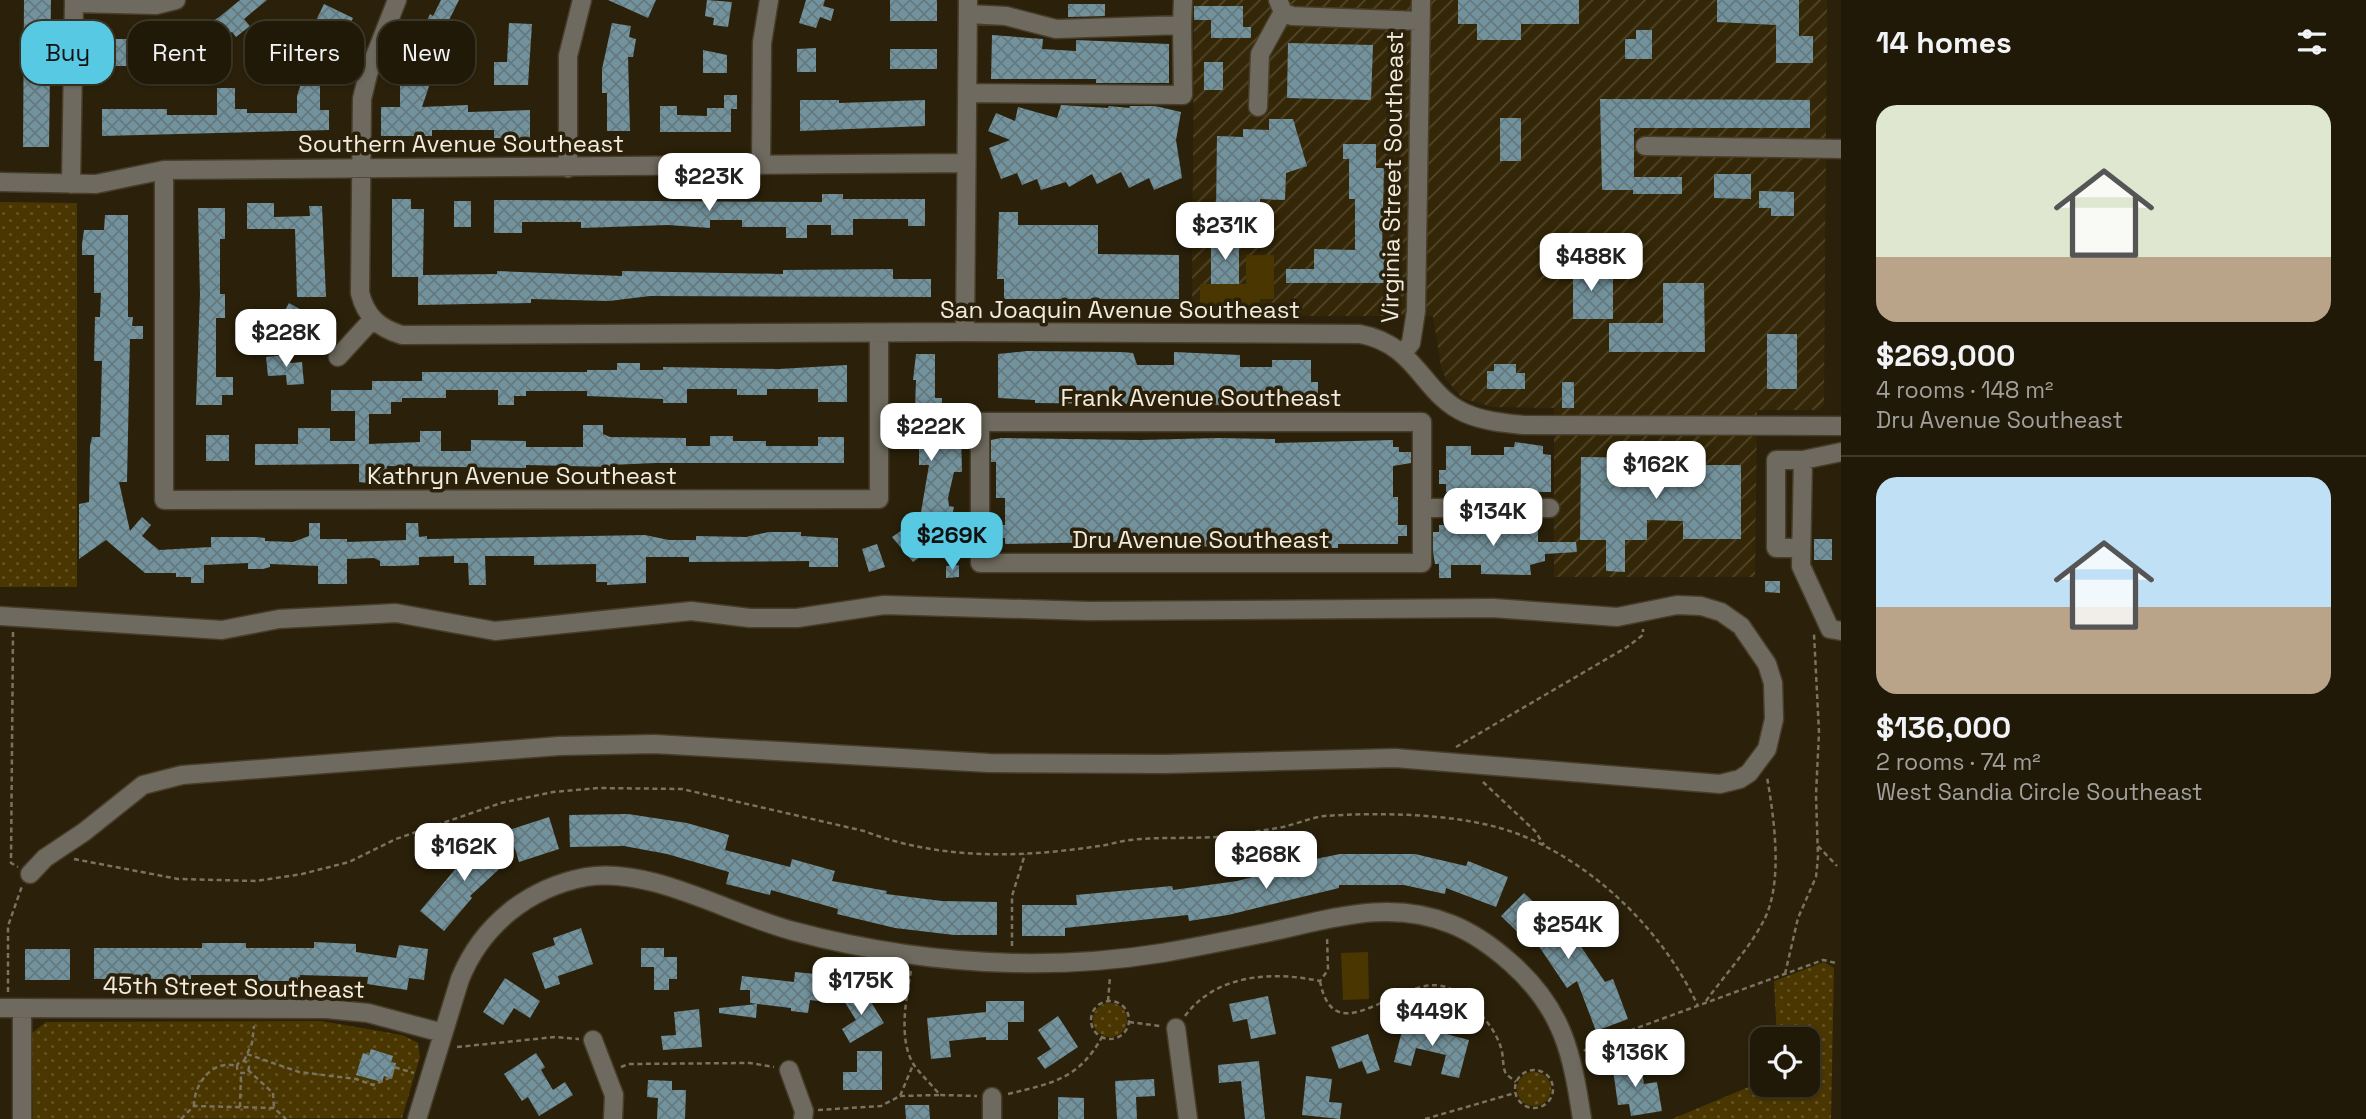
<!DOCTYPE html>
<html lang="en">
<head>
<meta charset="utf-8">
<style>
  body { margin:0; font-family:"Space Grotesk",sans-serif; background:#2d2616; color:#f1f3f6; height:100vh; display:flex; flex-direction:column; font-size:26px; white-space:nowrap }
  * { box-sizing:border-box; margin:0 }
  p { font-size:23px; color:#a2a09c }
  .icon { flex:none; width:38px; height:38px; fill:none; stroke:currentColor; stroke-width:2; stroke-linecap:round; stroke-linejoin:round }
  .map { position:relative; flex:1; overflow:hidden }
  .details { display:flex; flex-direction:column; background:#201908; width:525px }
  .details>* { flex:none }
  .top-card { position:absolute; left:21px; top:21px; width:665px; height:63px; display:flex; gap:14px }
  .buttons { position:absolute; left:1750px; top:1027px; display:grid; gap:14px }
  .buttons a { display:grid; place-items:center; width:70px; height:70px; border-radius:14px; background:#201908; box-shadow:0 2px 5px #0004,0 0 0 2px #3d3829; font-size:35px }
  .price { position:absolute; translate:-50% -60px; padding:0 16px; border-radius:14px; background:#fff; color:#222; font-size:23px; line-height:46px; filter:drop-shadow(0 2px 4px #0008) }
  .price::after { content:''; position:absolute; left:50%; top:42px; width:21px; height:16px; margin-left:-10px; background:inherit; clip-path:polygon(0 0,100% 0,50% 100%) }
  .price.selected { background:#58c9e3; color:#111 }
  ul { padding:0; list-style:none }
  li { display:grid; align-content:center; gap:14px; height:371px; padding:0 35px }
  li+li { border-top:2px solid #3d3829 }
  li span { display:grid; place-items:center; height:217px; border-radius:21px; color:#555 }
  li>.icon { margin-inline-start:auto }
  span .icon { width:126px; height:126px; fill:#fffc; stroke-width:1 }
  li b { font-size:30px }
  h2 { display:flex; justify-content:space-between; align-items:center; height:84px; padding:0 35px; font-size:30px }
  .chip { padding:0 24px; border-radius:21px; background:#201908; box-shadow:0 2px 5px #0004,0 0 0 2px #3d3829; font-size:24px; line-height:63px }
  .chip.selected { background:#58c9e3; color:#111 }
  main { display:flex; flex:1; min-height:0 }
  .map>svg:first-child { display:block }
  .industrial { fill:url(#industrial-furrows) }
  .grass { fill:#4a3600 }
  .park { fill:url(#park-dots) }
  .building { fill:url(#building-cross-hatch) }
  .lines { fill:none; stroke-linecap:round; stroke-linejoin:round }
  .minor-casing { stroke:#473d28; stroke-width:21 }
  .path { stroke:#7b725f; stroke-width:2.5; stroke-dasharray:5 3.5; stroke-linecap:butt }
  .minor { stroke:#6f6a5f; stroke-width:18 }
  .labels { text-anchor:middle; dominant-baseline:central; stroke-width:7; stroke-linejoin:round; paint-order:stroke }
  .street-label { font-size:24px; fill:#f2ebde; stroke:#2b210a }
</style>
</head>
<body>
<main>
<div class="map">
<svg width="1841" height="1119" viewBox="0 0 1841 1119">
  <defs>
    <pattern id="industrial-furrows" width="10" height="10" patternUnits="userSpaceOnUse" patternTransform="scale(1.75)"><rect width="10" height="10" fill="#342707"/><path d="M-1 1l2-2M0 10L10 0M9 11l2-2" fill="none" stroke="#52462b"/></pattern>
    <pattern id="park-dots" width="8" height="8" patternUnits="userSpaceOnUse" patternTransform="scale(1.75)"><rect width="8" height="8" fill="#4a3600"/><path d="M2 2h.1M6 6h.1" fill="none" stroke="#655325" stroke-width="1.8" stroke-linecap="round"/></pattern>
    <pattern id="building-cross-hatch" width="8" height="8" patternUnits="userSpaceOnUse" patternTransform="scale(1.75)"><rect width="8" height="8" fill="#72939d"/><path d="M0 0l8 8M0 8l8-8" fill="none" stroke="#64787e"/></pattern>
  </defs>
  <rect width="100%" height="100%" fill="#2b210a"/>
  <path class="industrial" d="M1194 0H1827L1824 405 1818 410H1757L1755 577H1554V408L1492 407 1462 398 1446 379 1441 367 1433 316H1192Z"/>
  <path class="grass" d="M1246 255H1274V299H1260L1259 308H1200V284H1246Z
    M1368 952 1369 999 1343 1000 1341 953Z"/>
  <path class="park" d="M0 202 77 203V587H0Z
    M1824 962 1834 968 1831 1119H1672L1756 1084 1757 1054H1762V1085H1808V1040L1777 1039 1774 981Z
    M1093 1020a17 17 0 1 1 34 0a17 17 0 1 1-34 0Z
    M321 1021 402 1035 418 1043 420 1057 402 1118 33 1119 32 1033 46 1022Z
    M1517 1089a17 17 0 1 1 34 0a17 17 0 1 1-34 0Z"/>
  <path class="building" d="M24 0H51L49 147H23Z
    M240 0H267L244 19 250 26 236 37 232 32 206 44 210 53 193 62 181 36 218 18Z
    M441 0H459L448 22 455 25 445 49 442 48 422 107 468 105V112L530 110V138H494V130H432V136H381V107H400V84L412 50H414L430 14 433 16Z
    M608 0H656L648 18Z
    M707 0 732 2 728 27 713 25 714 18 705 16Z
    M806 0H825L823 6 834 9 831 21 820 17 816 28 799 23Z
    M890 0H937V21H890Z
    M1458 0H1579V24H1521V40H1477V24H1458Z
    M1717 0H1799V36H1813V63H1776V25L1717 22Z
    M324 4 353 18 336 52 325 85 320 83V110H329V130L102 136V109H167V115H217V88H235V109H247V113H297V96L315 40 308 37Z
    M1068 4H1105V16L1068 17Z
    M1194 6H1243V27H1251V38H1211V20H1194Z
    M509 23 532 24 528 85H494V62H507Z
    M612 23 631 26 629 37 636 39 633 57H628L630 131H607V93H602V69Z
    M1636 30H1652V59H1625V39H1636Z
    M992 35 1043 39 1042 49 1076 51V40L1169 44V83H1096V79H991Z
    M100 39H162V76H145V66H100Z
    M1288 43 1373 45 1371 100 1287 98Z
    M816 48V72H797V49Z
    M890 49H937V69H890Z
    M703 50 727 55V73H703Z
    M1204 62H1223V90H1204Z
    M724 95H737V109H731V132H660V106H677V115L707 116V108H724Z
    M1600 99 1810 100V128H1634V177H1682V194H1633V190H1602Z
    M800 100H839V103L925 100V126L800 131Z
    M1061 105 1108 108 1109 106 1129 108 1130 106H1155L1181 112 1176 140 1182 178 1154 190 1149 178 1129 188 1121 172 1097 184 1092 174 1069 187 1066 182 1041 190 1037 179 1022 185 1017 173 1001 179 989 148 1010 140 988 131 996 113 1015 121 1018 107 1057 118Z
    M1500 118H1521V161H1500Z
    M1269 119H1293L1307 166 1286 173 1285 200 1260 199V213L1216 212 1217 136 1243 137V129L1269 130Z
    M1343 144H1376V168H1384L1382 250H1391V283H1286V269H1314V249L1355 250V199H1349V159H1343Z
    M1714 174H1751V199L1714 198Z
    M1759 191 1794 192V216H1771V208H1759Z
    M822 194H843V199H925V226H908V219H853V235H831V225H807V238H786V227H742V220H710V228L668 225 581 228V222H522V233H494V200L822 202Z
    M392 199H411V209H424L423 275 497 274V271L622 276V271L783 274V270L893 269V279H931V297L650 296 609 301 531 299V303L418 305V277H392Z
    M454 201H471V227H454Z
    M247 203H274V217L310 216 309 206H322L326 297H297L295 229H247Z
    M198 208H225V239H220V294H225V318H216V377H233V395H222V405H196L200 294Z
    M999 212H1018V225H1098V254L1179 255V299H1004V279H997Z
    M105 215H128V317H133L132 326H143V339H130L127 482H119L130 531 142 517 151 525 142 536 159 550 211 547V537H257L265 538V541L293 542 309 536V523H320V539H347V542L406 540V523H418L419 537 427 536V539L645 535 669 540H696V536L746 537 769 532H801V536L838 538V567H809V561L689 562V557H646V583L607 585V582H596V564L534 565V556H485L486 585H469L468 563H454V556L419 557V565L397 566H380V561L374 558 347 559V584H318V566L270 564V567L263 569H248V563L204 565V583H191V577H176V573H145L106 540 79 559V504L89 502 90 446 92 437H100L102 361H94L95 317H100L101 293H94V255H82V244L84 230H104Z
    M1211 239H1239V284H1211Z
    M1573 260H1593V278H1613V319H1573Z
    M1663 283H1704L1705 352H1609V323H1663Z
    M289 303 314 317 301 342 275 328Z
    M1767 334H1797V389H1767Z
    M1027 351 1121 352 1133 353 1137 365H1174V352L1240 355V367H1272V360H1311V382H1318V399H1311V406H1290L1035 403V400L998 398V354Z
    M294 354 290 363 302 362 304 384 287 385 286 375 268 376 266 357Z
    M916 354H935V398H942V432L961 433 962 472H954L948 498 949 506 954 507 950 524 926 519 940 537V542L913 562 892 537 920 518 929 465H919V408H915L916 380H913Z
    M617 363H640V370H663V367L779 369 847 365V402H818V389H767V395H737V389H687V403H663V399L587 396V391H526V396H514V405H498V390H446V398H402V402H391V414H369V444L420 442V431H441V451H471V440L526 441V447H583V425H603V434L610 437 686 438V446H710V436H733V441H766V446H818V437H844V463H655L610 465V467L526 465V468L387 466 388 483 376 484 359 482V464L255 465V444H298V428H330V441H355V411H331V390H372V381H422V372H587V370H617Z
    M1494 364H1516V373H1525V389H1487V371H1494Z
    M1562 382H1574V408H1562Z
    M206 435H229V461H206Z
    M1001 438 1140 440 1218 438 1275 439V443L1393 440V447H1399V452H1411V463L1393 466V497H1398V525H1407V536H1398V544H1338V548H1299L1300 544 1182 547V543L1176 541 1005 544V538H999V525H1005V498H996V462H991V440Z
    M1515 442 1543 446V454L1551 455V492H1446V484H1439V470H1446V446H1471V455H1504V447H1514Z
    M1581 457 1672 458V465H1741V539H1683V521L1647 520V540H1625V572L1606 571V540H1580Z
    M1509 524V527H1538V542H1576L1577 552 1545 554V561L1530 565 1531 575 1481 574V565H1451V578H1439V564H1435L1433 552V532H1439V525Z
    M1814 539H1832V560H1814Z
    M877 544 885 567 869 572 862 549Z
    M959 565V577L946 578V566Z
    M1765 581H1780V593L1765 592Z
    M628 814 687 823 729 835 725 850 790 867 792 859 835 871 832 881 887 891 886 894 942 901 997 902V935H954L895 928 837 914 838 909 771 890 770 895 726 884 729 872 667 854 624 846 570 847 569 815Z
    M549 817 559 849 519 862 509 830Z
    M487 835 509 860 470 896 472 898 444 931 420 911 457 867 455 865Z
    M1340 854H1415L1466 866 1468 861 1508 877 1496 907 1446 888 1445 894 1404 885H1339V888L1228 915 1189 921 1188 915 1065 928V936H1022V905H1077L1076 895 1172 886 1173 890 1237 881 1292 867 1291 864Z
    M1524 893 1568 934 1571 932 1605 982 1613 979 1628 1019 1596 1031 1577 981 1567 988 1536 942 1532 946 1501 916Z
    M581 928 593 964 558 976 560 984 545 989 532 953 555 945 553 938Z
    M314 942 356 944V952L396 958 399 945 428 949 424 980 409 978 407 990 367 984 368 977 300 975V981H258V975H191V979H94V948H202V943H246V948H314Z
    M641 948H664V957H677V979H669V990H654V967H641Z
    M25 949H70V980H25Z
    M795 972 836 976 833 1003 810 1000 808 1013 791 1011V1008L750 1003V990H740L742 976 794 982Z
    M505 978 540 1001 530 1018 514 1008 503 1025 483 1012Z
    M863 989 884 1023 850 1043 842 1029 856 1020 844 1001Z
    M1268 996 1276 1034 1251 1039 1247 1019 1233 1022 1229 1004Z
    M986 1001H1024V1022H1008V1040H986V1037L949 1041 951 1057 931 1059 927 1018 986 1012Z
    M757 1004 756 1018 719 1013V1008Z
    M699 1009 702 1047 663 1050 661 1036 676 1035 674 1012Z
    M1058 1016 1078 1047 1045 1069 1037 1058 1051 1049 1038 1030Z
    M1404 1023 1469 1040 1459 1078 1441 1074 1446 1055 1416 1048 1411 1066 1394 1062Z
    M1368 1034 1380 1070 1367 1074 1362 1061 1339 1069 1331 1047Z
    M371 1049 393 1056 391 1062 396 1063 392 1079 384 1076 382 1082 356 1075 363 1053 369 1055Z
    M857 1051H882V1090H843V1072H857Z
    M536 1053 545 1067 541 1070 553 1090 565 1082 573 1095 539 1116 528 1097 522 1101 504 1074Z
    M1640 1059 1644 1084 1657 1082 1662 1111 1631 1116 1629 1104 1618 1105 1612 1063Z
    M1259 1061 1265 1119H1245L1241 1081 1219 1083 1218 1065Z
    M1306 1076 1332 1079 1329 1102 1342 1103 1340 1119 1302 1115Z
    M1154 1079 1155 1096 1136 1097 1137 1119H1117L1115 1081Z
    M648 1080 672 1081V1090H686L685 1119H657L658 1098 647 1097Z
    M1058 1097 1084 1098V1119H1058Z
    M905 1105H929L930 1119H906Z"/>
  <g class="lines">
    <g class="minor-casing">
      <path id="minor" d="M397 0 368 74 362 99 360 293C366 317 379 328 402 335L965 332 1360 334C1418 345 1421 393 1465 413 1483 421 1504 423 1523 425L1841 426
        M1278 0 1283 12 1292 16 1420 21
        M74 3 156 5 176 0
        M968 14 1006 16 1056 29 1182 25 1183 0
        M967 93 1183 95 1182 25
        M1258 107 1260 54 1283 12
        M1645 146 1841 149
        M761 165 762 43 769 0
        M568 168V56L582 0
        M164 170V500L879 499V333
        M0 182 96 184 164 170 966 163
        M71 184 74 0
        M965 332 968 0
        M1403 353 1411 343 1416 311 1421 0
        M338 357 372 320
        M980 422H1422V563H980Z
        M1841 452 1803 460 1801 566 1830 629 1841 631
        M1422 508H1550
        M1801 548H1776V460H1803
        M0 616 222 630 279 619 396 613 495 631 691 611 750 618H797L884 605 1089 611 1493 608 1617 617 1677 605 1701 606 1721 612 1741 626 1767 664 1773 683 1774 719 1767 749 1749 773 1740 779 1720 784 1395 758 1165 764 989 763 654 744 559 746 182 775 143 785 84 832 45 858 30 874
        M0 1008 327 1009 368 1013 443 1033
        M22 1008V1119
        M1176 1028 1188 1119
        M593 1040 614 1095 613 1119
        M789 1070 804 1111 803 1119
        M417 1119 460 979C482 925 528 888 586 877 650 866 729 914 793 931 864 950 938 961 1012 963 1062 964 1113 961 1162 953 1197 947 1231 940 1265 933 1328 920 1388 898 1451 924 1474 933 1493 947 1511 963 1563 1009 1572 1053 1582 1119
        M992 1119V1097"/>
    </g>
    <path class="path" d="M13 632 11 863 18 867
      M1456 747 1627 647 1643 635V629
      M1483 782 1535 831 1544 845
      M1818 846 1837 866
      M74 859 178 879 256 881 302 874 349 862 396 839 501 803 553 792 598 788 682 789 864 831C939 860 1020 858 1099 846 1109 845 1119 841 1130 840 1165 836 1200 840 1236 835 1251 832 1267 830 1283 827 1296 824 1310 818 1324 816 1383 812 1468 813 1523 836 1598 867 1664 933 1698 1006
      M1012 946V896L1025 854
      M911 971C906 999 898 1040 914 1065 922 1076 932 1085 940 1095L977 1096
      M1785 974 1798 918 1816 877 1818 857 1816 795 1819 732 1814 634
      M1320 981C1335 1062 1410 961 1454 991 1473 1003 1495 1027 1501 1048 1504 1057 1502 1066 1506 1074L1516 1082
      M8 992V926L22 886
      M1108 1001 1110 977
      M1706 1001C1724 976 1748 950 1763 922 1784 884 1774 818 1767 777
      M1091 1020a19 19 0 1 1 38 0a19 19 0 1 1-38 0Z
      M1185 1016C1216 974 1272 971 1320 981L1328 970 1327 936
      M1129 1022 1160 1026
      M457 1047 555 1037 579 1039
      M1584 1051 1593 1044 1823 960 1836 963
      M247 1054 299 1072 356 1079 373 1085 391 1077 394 1067 414 1073
      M237 1067a6 6 0 1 1 12 0a6 6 0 1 1-12 0Z
      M244 1061 252 1043 254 1026
      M621 1067 628 1064 750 1063 774 1067
      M248 1070 273 1093 274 1108
      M1515 1089a19 19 0 1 1 38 0a19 19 0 1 1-38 0Z
      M1008 1094C1052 1083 1078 1080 1102 1037
      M900 1096 940 1095
      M194 1106C194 1084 212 1059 237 1066
      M240 1107 241 1073
      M818 1110 881 1106 900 1096 913 1065
      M181 1119 194 1106 274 1108 286 1119
      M1425 1119 1515 1093"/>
    <use href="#minor" class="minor"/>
  </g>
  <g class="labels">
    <g class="street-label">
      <text x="461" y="143">Southern Avenue Southeast</text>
      <text transform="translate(1392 177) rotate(-89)">Virginia Street Southeast</text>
      <text x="1120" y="309">San Joaquin Avenue Southeast</text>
      <text x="1201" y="397">Frank Avenue Southeast</text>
      <text x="522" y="475">Kathryn Avenue Southeast</text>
      <text x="1201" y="539">Dru Avenue Southeast</text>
      <text transform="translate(234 987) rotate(1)">45th Street Southeast</text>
    </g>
  </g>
</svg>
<div class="buttons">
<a><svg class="icon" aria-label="locate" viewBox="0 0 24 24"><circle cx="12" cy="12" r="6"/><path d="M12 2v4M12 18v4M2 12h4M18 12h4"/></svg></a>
</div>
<b class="price" style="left:709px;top:213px">$223K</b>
<b class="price" style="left:1225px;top:262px">$231K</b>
<b class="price" style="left:1591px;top:293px">$488K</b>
<b class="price" style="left:286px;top:369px">$228K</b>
<b class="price" style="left:931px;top:463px">$222K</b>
<b class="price" style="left:1656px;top:501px">$162K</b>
<b class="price" style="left:1493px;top:548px">$134K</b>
<b class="price selected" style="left:952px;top:572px">$269K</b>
<b class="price" style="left:464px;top:883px">$162K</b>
<b class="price" style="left:1266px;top:891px">$268K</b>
<b class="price" style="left:1568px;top:961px">$254K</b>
<b class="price" style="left:861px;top:1017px">$175K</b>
<b class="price" style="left:1432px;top:1048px">$449K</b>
<b class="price" style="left:1635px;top:1089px">$136K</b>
<div class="top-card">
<a class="chip selected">Buy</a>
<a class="chip">Rent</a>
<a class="chip">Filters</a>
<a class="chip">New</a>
</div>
</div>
<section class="details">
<h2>14 homes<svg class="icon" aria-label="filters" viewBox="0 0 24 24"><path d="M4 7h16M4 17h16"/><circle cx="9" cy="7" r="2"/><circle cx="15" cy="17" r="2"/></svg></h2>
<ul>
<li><span style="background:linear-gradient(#dfe7d0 70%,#b9a48a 0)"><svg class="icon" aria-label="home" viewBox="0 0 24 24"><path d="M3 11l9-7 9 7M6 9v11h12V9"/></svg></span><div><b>$269,000</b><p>4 rooms · 148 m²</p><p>Dru Avenue Southeast</p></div></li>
<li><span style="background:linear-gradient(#bfe0f5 60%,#b9a48a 0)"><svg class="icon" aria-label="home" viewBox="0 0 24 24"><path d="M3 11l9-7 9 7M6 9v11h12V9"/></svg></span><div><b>$136,000</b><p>2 rooms · 74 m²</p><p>West Sandia Circle Southeast</p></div></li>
</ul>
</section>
</main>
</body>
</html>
